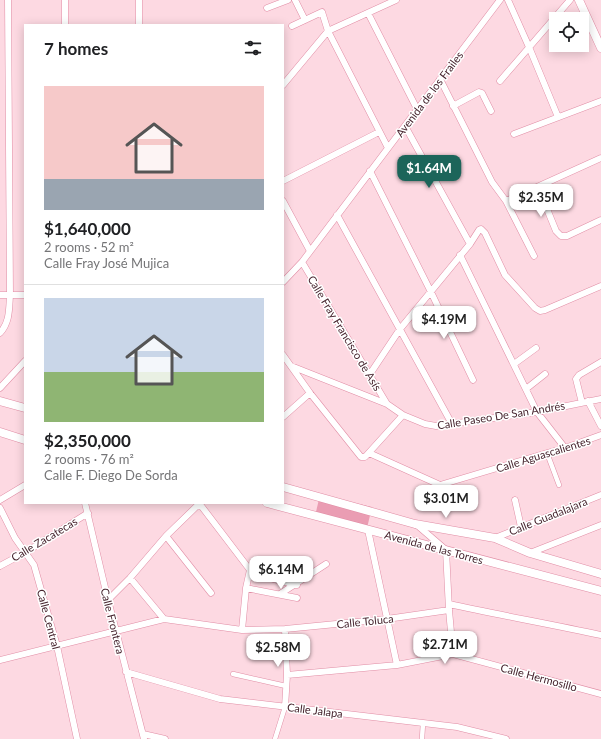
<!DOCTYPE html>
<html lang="en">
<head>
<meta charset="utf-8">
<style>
  body { margin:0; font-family:Lato,sans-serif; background:#f6f6f6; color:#202124; height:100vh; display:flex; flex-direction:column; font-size:15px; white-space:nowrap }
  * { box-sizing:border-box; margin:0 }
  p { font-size:13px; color:#757577 }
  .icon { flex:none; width:22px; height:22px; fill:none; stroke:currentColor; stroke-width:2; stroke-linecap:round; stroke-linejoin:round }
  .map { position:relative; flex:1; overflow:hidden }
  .panel { position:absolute; left:24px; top:24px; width:260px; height:480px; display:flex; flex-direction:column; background:#fff; border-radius:0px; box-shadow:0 2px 10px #0003 }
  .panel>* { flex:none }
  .buttons { position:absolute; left:549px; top:12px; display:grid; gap:8px }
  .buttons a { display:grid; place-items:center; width:40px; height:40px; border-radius:0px; background:#fff; box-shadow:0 2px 10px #0003; font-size:20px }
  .price { position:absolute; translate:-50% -34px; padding:0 9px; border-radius:8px; background:#fff; color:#222; font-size:13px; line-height:26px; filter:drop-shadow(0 1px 2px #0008) }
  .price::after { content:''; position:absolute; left:50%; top:24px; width:12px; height:9px; margin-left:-6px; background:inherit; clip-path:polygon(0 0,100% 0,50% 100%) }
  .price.active { background:#1c655a; color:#fff }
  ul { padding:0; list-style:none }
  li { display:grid; align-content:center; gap:8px; height:212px; padding:0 20px }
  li+li { border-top:1px solid #e0e0e0 }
  li span { display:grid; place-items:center; height:124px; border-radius:0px; color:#555 }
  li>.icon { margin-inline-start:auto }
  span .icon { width:72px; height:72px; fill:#fffc; stroke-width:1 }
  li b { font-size:17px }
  h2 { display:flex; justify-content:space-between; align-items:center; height:48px; padding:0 20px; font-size:17px }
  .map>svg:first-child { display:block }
  .green { fill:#ea9db3 }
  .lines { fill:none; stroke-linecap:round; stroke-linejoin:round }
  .pedestrian-casing { stroke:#e18da5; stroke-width:5.5 }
  .minor-casing { stroke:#e18da5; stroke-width:7 }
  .tertiary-casing { stroke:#e18da5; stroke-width:9 }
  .pedestrian { stroke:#fff; stroke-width:4.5 }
  .minor { stroke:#fff; stroke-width:6 }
  .tertiary { stroke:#fff; stroke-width:8 }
  .labels { text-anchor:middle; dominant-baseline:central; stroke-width:3; stroke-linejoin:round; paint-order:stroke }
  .street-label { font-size:11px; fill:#46242e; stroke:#fff }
</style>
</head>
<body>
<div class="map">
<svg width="601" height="739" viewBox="0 0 601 739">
  <rect width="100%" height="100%" fill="#fdd9e2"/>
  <path class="green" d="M320 495 372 507 367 528 315 516Z"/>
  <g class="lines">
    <g class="pedestrian-casing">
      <path id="pedestrian" d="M547 453 559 485
        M233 674 286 686
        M275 739 285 707
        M422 739 423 723"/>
    </g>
    <g class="minor-casing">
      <path id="minor" d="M65 0V25
        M139 0V25
        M295 0 305 20
        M508 0 529 47 558 117
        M267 8 288 0
        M368 13 417 109
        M292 26 322 12 328 31 388 148
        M440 79 492 182 506 201 534 256
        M500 81 570 0
        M283 85 328 31 396 0
        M453 106 479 92 482 93 491 111
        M405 126 470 244
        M514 134 601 101
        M370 171 431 292 473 380
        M283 181 379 132
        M538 187 556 231 561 236H567L601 220
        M283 201 310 251
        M506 201 601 158
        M337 215 452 424
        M460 255 537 412 565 448
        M302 262 387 404
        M283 282 302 262 500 0
        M0 295H25
        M0 333C10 322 9 309 10 295L8 0
        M283 355 310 393 361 457H365L403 415
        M514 364 536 348
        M291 366 387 404 403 415 425 424 436 426 537 412 601 399
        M370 374 400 329 470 244 479 230 481 229 485 233 505 275 535 308 540 311 545 310 601 286
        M0 388 25 361
        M526 389 545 374
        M588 401 601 426
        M582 403 576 379 579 375 601 362
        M283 417 310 393
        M369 453 440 485 547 453 565 448 601 435
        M0 500 25 485
        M515 500 521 527
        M85 503 108 600 144 739
        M199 503 250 570 246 588 242 630
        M0 508 15 538 34 565 57 646 77 739
        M417 525 446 550 449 610 453 654
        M368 530 397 665
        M166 536 211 593
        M495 538 601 495
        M530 553 601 525
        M0 566 26 552 88 513
        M130 578 164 619
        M270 578 297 585
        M246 588 297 598
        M280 594 326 564
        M108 600 130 578 166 536 200 503
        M449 604C499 615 550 624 601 635
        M0 660 164 619 242 630 285 629 387 619 449 610
        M126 672 220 699 457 727 506 739
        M287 675 397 665 453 654 601 694
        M285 707 287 675 285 629
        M143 734 165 739"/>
    </g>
    <g class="tertiary-casing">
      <path id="tertiary" d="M579 0 601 48
        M0 401 25 408
        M0 432 25 440
        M283 487 415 524 495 538 530 553 601 574
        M267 503 601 591"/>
    </g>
    <use href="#pedestrian" class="pedestrian"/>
    <use href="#minor" class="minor"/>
    <use href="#tertiary" class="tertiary"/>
  </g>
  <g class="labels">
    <g class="street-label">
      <text transform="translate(429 94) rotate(-53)">Avenida de los Frailes</text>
      <text transform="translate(345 333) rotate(59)">Calle Fray Francisco de Asís</text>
      <text transform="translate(501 415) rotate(-9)">Calle Paseo De San Andrés</text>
      <text transform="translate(543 454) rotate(-17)">Calle Aguascalientes</text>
      <text transform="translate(548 516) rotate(-22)">Calle Guadalajara</text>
      <text transform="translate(44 539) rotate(-31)">Calle Zacatecas</text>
      <text transform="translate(434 547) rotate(15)">Avenida de las Torres</text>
      <text transform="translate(49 619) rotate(75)">Calle Central</text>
      <text transform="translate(113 621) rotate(76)">Calle Frontera</text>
      <text transform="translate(365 621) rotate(-6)">Calle Toluca</text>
      <text transform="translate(539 677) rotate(15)">Calle Hermosillo</text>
      <text transform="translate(315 710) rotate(7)">Calle Jalapa</text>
    </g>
  </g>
</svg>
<div class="buttons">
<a><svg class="icon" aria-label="locate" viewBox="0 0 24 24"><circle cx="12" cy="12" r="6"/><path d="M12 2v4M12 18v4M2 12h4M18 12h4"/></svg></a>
</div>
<b class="price active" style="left:429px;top:189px">$1.64M</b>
<b class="price" style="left:541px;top:218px">$2.35M</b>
<b class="price" style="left:444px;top:340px">$4.19M</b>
<b class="price" style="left:446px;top:519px">$3.01M</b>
<b class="price" style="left:281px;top:590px">$6.14M</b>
<b class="price" style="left:445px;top:665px">$2.71M</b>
<b class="price" style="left:278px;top:668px">$2.58M</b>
<section class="panel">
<h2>7 homes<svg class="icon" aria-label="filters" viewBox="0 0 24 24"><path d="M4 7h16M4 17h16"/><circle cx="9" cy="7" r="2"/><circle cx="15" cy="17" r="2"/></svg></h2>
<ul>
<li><span style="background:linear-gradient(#f6c9c9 75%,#9aa5b1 0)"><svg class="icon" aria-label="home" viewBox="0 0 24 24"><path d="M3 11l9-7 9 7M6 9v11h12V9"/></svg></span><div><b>$1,640,000</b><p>2 rooms · 52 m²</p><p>Calle Fray José Mujica</p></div></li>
<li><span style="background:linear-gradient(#c9d6e8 60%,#8fb573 0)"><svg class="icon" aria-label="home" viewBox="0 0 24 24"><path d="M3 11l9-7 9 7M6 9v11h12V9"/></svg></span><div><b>$2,350,000</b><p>2 rooms · 76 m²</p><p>Calle F. Diego De Sorda</p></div></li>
</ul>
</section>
</div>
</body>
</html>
